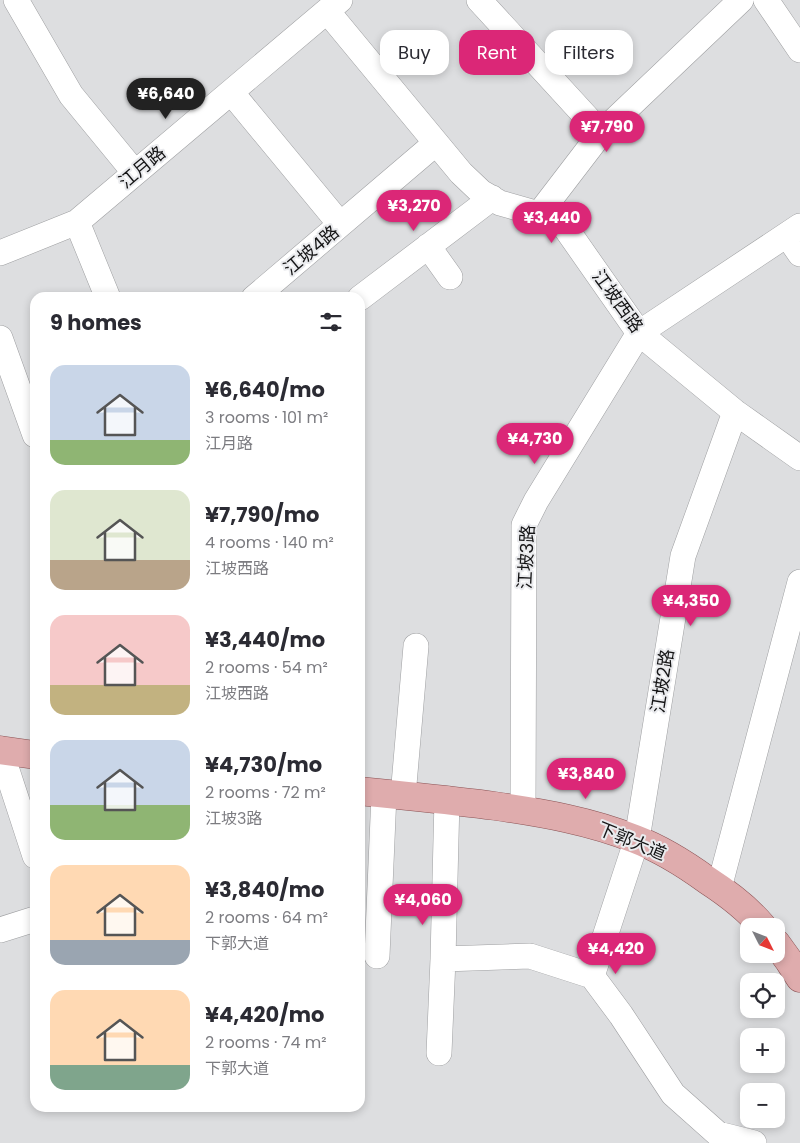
<!DOCTYPE html>
<html lang="en">
<head>
<meta charset="utf-8">
<style>
  body { margin:0; font-family:Poppins,"Noto Sans SC",sans-serif; background:#f2f2f3; color:#2b2b33; height:100vh; display:flex; flex-direction:column; font-size:19px; white-space:nowrap }
  * { box-sizing:border-box; margin:0 }
  p { font-size:16px; color:#7c7c81 }
  .icon { flex:none; width:28px; height:28px; fill:none; stroke:currentColor; stroke-width:2; stroke-linecap:round; stroke-linejoin:round }
  .map { position:relative; flex:1; overflow:hidden }
  .details { position:absolute; left:30px; top:292px; width:335px; height:820px; display:flex; flex-direction:column; background:#fff; border-radius:15px; box-shadow:0 2px 8px #0003 }
  .details>* { flex:none }
  .banner { position:absolute; left:380px; top:30px; width:345px; height:45px; display:flex; gap:10px }
  .needle { width:32px; rotate:132deg }
  .controls { position:absolute; left:740px; top:918px; display:grid; gap:10px }
  .controls a { display:grid; place-items:center; width:45px; height:45px; border-radius:10px; background:#fff; box-shadow:0 2px 8px #0003; font-size:25px }
  .price { position:absolute; translate:-50% -42px; padding:0 11px; border-radius:18px; background:#db2777; color:#fff; font-size:16px; line-height:32px; filter:drop-shadow(0 1px 2px #0008) }
  .price::after { content:''; position:absolute; left:50%; top:30px; width:15px; height:11px; margin-left:-8px; background:inherit; clip-path:polygon(0 0,100% 0,50% 100%) }
  .price.on { background:#222; color:#fff }
  ul { padding:0; list-style:none }
  li { display:flex; align-items:center; gap:15px; height:125px; padding:0 20px }
  li span { display:grid; place-items:center; flex:none; width:140px; height:100px; border-radius:15px; color:#555 }
  li>.icon { margin-inline-start:auto }
  span .icon { width:60px; height:60px; fill:#fffc; stroke-width:1 }
  li b { font-size:21px }
  h2 { display:flex; justify-content:space-between; align-items:center; height:60px; padding:0 20px; font-size:21px }
  .pill { padding:0 18px; border-radius:15px; background:#fff; box-shadow:0 2px 8px #0003; font-size:18px; line-height:45px }
  .pill.on { background:#db2777; color:#fff }
  .map>svg:first-child { display:block }
  .lines { fill:none; stroke-linecap:round; stroke-linejoin:round }
  .minor-casing { stroke:#9e9fa1; stroke-width:26 }
  .major-casing { stroke:#8b5355; stroke-width:29 }
  .minor { stroke:#fff; stroke-width:25 }
  .major { stroke:#dfacad; stroke-width:28 }
  .labels { text-anchor:middle; dominant-baseline:central; stroke-width:4; stroke-linejoin:round; paint-order:stroke }
  .street-label { font-size:18px; fill:#151516; stroke:#eaebee }
</style>
</head>
<body>
<div class="map">
<svg width="800" height="1143" viewBox="0 0 800 1143">
  <rect width="100%" height="100%" fill="#dddee0"/>
  <g class="lines">
    <g class="minor-casing">
      <path id="minor" d="M16 0 71 95 135 173
        M479 0 601 133 741 0
        M766 0 800 50
        M327 11 461 173 481 192 500 203 560 220 639 333 735 412 800 458
        M231 92 340 224
        M539 214 601 133
        M77 222 108 298
        M787 235 800 254
        M428 246 450 277
        M0 253 77 222 340 0
        M254 298 436 143
        M360 298 492 198
        M0 338 35 435
        M0 749 35 856
        M403 796 416 646
        M523 810 524 525 536 501 639 333 800 226
        M719 888 800 582
        M0 930 35 919
        M377 956 384 794
        M443 959 530 956 592 976 621 1015 673 1094 718 1134 754 1143
        M592 976 637 839 683 556 735 412
        M439 1053 443 959 447 799"/>
    </g>
    <g class="major-casing">
      <path id="major" d="M0 750 35 755
        M360 791C405 796 450 800 495 806 543 813 590 821 635 839 661 849 685 864 707 880 727 893 747 908 762 926
        M776 943 789 961 800 978"/>
    </g>
    <use href="#minor" class="minor"/>
    <use href="#major" class="major"/>
  </g>
  <g class="labels">
    <g class="street-label">
      <text transform="translate(142 167) rotate(-40)">江月路</text>
      <text transform="translate(311 250) rotate(-40)">江坡4路</text>
      <text transform="translate(618 301) rotate(54)">江坡西路</text>
      <text transform="translate(526 557) rotate(-87)">江坡3路</text>
      <text transform="translate(662 681) rotate(-81)">江坡2路</text>
      <text transform="translate(632 841) rotate(22)">下郭大道</text>
    </g>
  </g>
</svg>
<div class="controls">
<a><svg class="needle" viewBox="-14 -14 28 28"><path d="M0-13l5 13h-10z" fill="#e53935"/><path d="M0 13l5-13h-10z" fill="#7c7c81"/></svg></a>
<a><svg class="icon" aria-label="locate" viewBox="0 0 24 24"><circle cx="12" cy="12" r="6"/><path d="M12 2v4M12 18v4M2 12h4M18 12h4"/></svg></a>
<a>+</a>
<a>−</a>
</div>
<b class="price on" style="left:166px;top:120px">¥6,640</b>
<b class="price" style="left:607px;top:153px">¥7,790</b>
<b class="price" style="left:414px;top:232px">¥3,270</b>
<b class="price" style="left:552px;top:244px">¥3,440</b>
<b class="price" style="left:535px;top:465px">¥4,730</b>
<b class="price" style="left:691px;top:627px">¥4,350</b>
<b class="price" style="left:586px;top:800px">¥3,840</b>
<b class="price" style="left:423px;top:926px">¥4,060</b>
<b class="price" style="left:616px;top:975px">¥4,420</b>
<div class="banner">
<a class="pill">Buy</a>
<a class="pill on">Rent</a>
<a class="pill">Filters</a>
</div>
<section class="details">
<h2>9 homes<svg class="icon" aria-label="filters" viewBox="0 0 24 24"><path d="M4 7h16M4 17h16"/><circle cx="9" cy="7" r="2"/><circle cx="15" cy="17" r="2"/></svg></h2>
<ul>
<li><span style="background:linear-gradient(#c9d6e8 75%,#8fb573 0)"><svg class="icon" aria-label="home" viewBox="0 0 24 24"><path d="M3 11l9-7 9 7M6 9v11h12V9"/></svg></span><div><b>¥6,640/mo</b><p>3 rooms · 101 m²</p><p>江月路</p></div></li>
<li><span style="background:linear-gradient(#dfe7d0 70%,#b9a48a 0)"><svg class="icon" aria-label="home" viewBox="0 0 24 24"><path d="M3 11l9-7 9 7M6 9v11h12V9"/></svg></span><div><b>¥7,790/mo</b><p>4 rooms · 140 m²</p><p>江坡西路</p></div></li>
<li><span style="background:linear-gradient(#f6c9c9 70%,#c2b280 0)"><svg class="icon" aria-label="home" viewBox="0 0 24 24"><path d="M3 11l9-7 9 7M6 9v11h12V9"/></svg></span><div><b>¥3,440/mo</b><p>2 rooms · 54 m²</p><p>江坡西路</p></div></li>
<li><span style="background:linear-gradient(#c9d6e8 65%,#8fb573 0)"><svg class="icon" aria-label="home" viewBox="0 0 24 24"><path d="M3 11l9-7 9 7M6 9v11h12V9"/></svg></span><div><b>¥4,730/mo</b><p>2 rooms · 72 m²</p><p>江坡3路</p></div></li>
<li><span style="background:linear-gradient(#ffd9b3 75%,#9aa5b1 0)"><svg class="icon" aria-label="home" viewBox="0 0 24 24"><path d="M3 11l9-7 9 7M6 9v11h12V9"/></svg></span><div><b>¥3,840/mo</b><p>2 rooms · 64 m²</p><p>下郭大道</p></div></li>
<li><span style="background:linear-gradient(#ffd9b3 75%,#7fa58c 0)"><svg class="icon" aria-label="home" viewBox="0 0 24 24"><path d="M3 11l9-7 9 7M6 9v11h12V9"/></svg></span><div><b>¥4,420/mo</b><p>2 rooms · 74 m²</p><p>下郭大道</p></div></li>
</ul>
</section>
</div>
</body>
</html>
